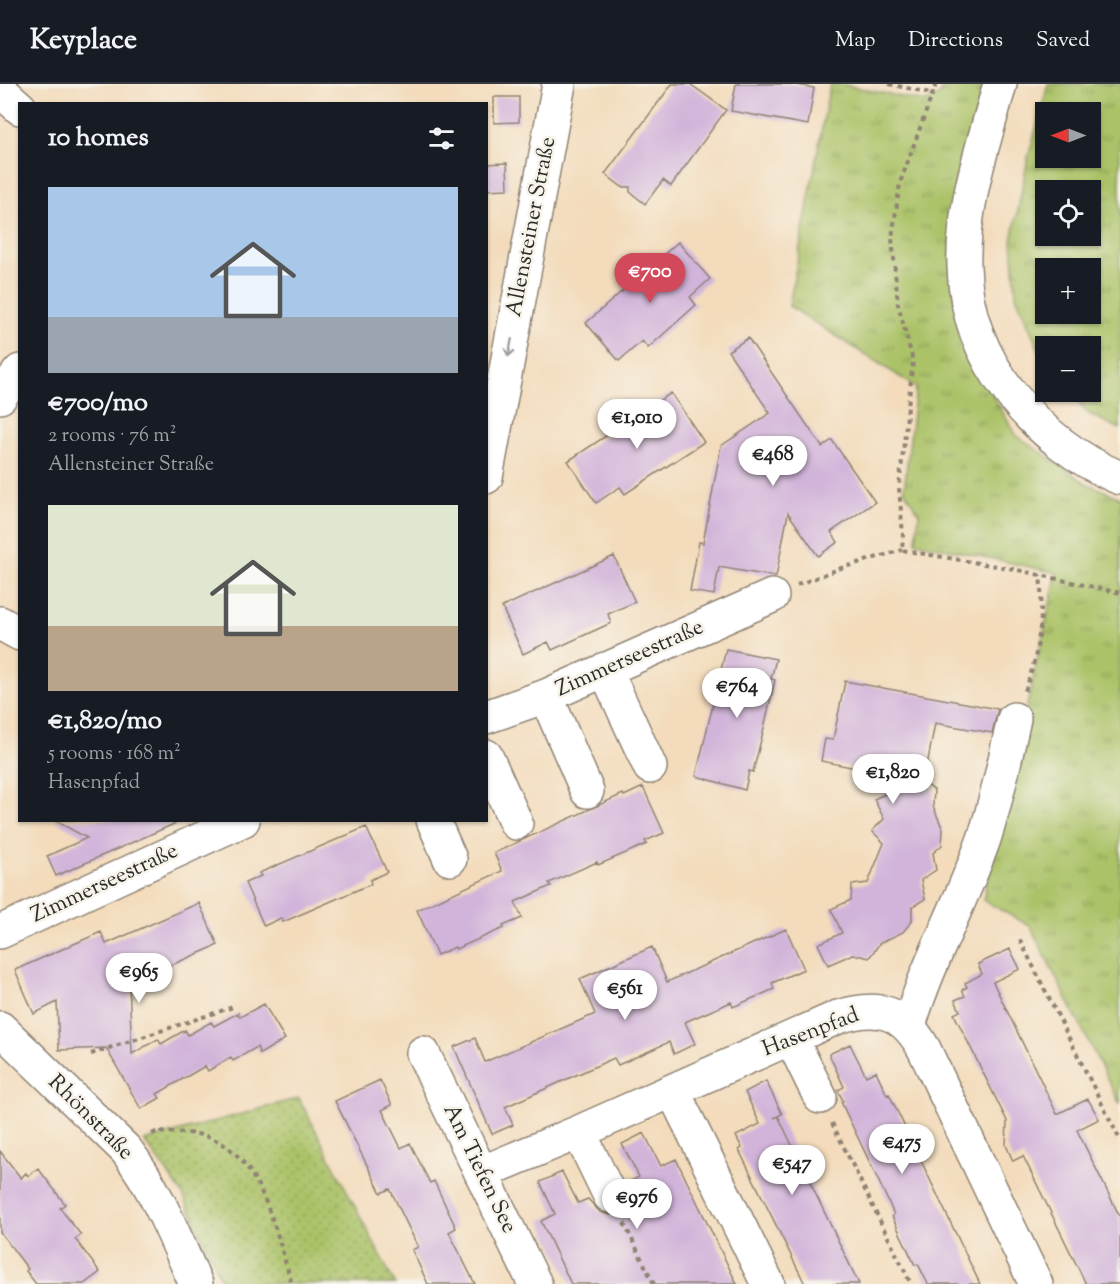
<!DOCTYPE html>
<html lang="en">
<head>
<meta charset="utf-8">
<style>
  body { margin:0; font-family:"Sorts Mill Goudy",serif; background:#242831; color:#f1f3f6; height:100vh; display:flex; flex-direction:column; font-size:22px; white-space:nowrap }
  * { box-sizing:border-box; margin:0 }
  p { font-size:20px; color:#9ea1a6 }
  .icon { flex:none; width:33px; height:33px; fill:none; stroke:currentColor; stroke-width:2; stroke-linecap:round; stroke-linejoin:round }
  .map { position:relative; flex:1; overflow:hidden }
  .panel { position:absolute; left:18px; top:18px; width:470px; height:720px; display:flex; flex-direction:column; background:#171b24; border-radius:0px; box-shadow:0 2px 4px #0004 }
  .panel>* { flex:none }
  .needle { width:39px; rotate:270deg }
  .tools { position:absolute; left:1035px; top:18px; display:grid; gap:12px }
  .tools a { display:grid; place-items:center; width:66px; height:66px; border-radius:0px; background:#171b24; box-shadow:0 2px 4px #0004; font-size:30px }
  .price { position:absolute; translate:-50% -51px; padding:0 14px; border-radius:21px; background:#fff; color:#222; font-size:20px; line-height:39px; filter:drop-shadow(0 2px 3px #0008) }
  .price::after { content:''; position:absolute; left:50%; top:36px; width:18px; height:14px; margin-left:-9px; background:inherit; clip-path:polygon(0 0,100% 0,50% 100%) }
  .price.current { background:#d1495b; color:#fff }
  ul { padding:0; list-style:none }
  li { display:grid; align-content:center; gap:12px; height:318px; padding:0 30px }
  li span { display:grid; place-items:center; height:186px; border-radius:0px; color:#555 }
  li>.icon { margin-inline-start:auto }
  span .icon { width:108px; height:108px; fill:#fffc; stroke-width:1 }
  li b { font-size:26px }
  h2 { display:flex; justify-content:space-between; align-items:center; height:72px; padding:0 30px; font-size:26px }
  header { display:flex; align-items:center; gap:36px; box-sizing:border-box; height:84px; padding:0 30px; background:#171b24; border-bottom:2px solid #363941 }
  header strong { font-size:28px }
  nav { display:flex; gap:33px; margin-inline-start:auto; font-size:21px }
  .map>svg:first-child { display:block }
  .grass { fill:url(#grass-tufts); stroke:#6b7649; stroke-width:1.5; fill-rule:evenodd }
  .park { fill:url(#park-dots); stroke:#6b7649; stroke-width:1.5 }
  .building { fill:#d2b4da }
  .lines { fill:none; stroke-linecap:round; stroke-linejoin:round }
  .minor-casing { stroke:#8f8373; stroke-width:36 }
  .highway-casing { stroke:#8f8373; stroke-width:36 }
  .path { stroke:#8f8373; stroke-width:4; stroke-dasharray:4.5 4.5; stroke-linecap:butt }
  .minor { stroke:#fff; stroke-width:33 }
  .highway { stroke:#fff; stroke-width:33 }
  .oneway { stroke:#a0a0a0 }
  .labels { text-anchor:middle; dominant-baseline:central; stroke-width:5; stroke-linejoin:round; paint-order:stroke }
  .street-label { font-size:22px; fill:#2b2b2b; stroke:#f7f3e8 }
</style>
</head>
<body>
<header>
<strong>Keyplace</strong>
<nav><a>Map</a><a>Directions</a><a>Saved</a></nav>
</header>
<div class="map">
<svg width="1120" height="1200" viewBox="0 0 1120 1200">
  <defs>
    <pattern id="grass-tufts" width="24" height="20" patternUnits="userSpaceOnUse" patternTransform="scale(1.5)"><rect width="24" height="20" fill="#abc267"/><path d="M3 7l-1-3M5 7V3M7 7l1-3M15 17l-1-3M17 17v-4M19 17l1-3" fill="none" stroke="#8b9e55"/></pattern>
    <pattern id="park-dots" width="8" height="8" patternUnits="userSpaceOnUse" patternTransform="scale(1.5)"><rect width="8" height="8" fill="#abc267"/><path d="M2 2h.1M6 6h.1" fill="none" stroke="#8b9e55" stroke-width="1.8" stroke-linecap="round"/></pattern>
  </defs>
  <rect width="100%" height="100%" fill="#f7f3e8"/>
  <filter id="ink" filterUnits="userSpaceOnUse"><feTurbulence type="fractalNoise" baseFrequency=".0167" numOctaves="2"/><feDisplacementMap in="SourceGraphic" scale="12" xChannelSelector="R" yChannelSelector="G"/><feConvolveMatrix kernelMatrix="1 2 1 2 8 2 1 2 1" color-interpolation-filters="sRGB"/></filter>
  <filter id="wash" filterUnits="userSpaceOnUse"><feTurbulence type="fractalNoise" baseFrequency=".008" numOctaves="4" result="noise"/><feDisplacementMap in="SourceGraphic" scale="24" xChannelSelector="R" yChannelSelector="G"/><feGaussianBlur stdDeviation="1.35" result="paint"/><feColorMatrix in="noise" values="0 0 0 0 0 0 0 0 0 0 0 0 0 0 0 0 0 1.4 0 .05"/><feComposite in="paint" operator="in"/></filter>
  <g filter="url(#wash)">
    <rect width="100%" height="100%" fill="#f3dbbb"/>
    <path class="grass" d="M830 0H840L926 18 940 11 943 0H984L952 114 951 177 959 255 1016 351 1086 399 1120 414V1020L1030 842 983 816 1057 489 916 458 919 429 904 406 916 303 789 222Z
      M1048 0H1120V345L1087 329 1071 308H1090V262H1046L1045 274 1040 268 1016 212 1012 157 1028 74ZM1046 28H1090V74H1046ZM1046 106H1090V152H1046ZM1046 184H1090V230H1046Z"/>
    <path class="park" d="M299 1014 395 1200H223L182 1109 144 1057Z"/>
    <g id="blocks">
      <path class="building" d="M672 0H690L726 26 671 102 663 96 645 120 630 108V103H622L605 90Z
        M736 0H792L814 4 808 41 731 27Z
        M494 13H519V38L494 39Z
        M507 79 508 105 486 106V80Z
        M678 158 710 195 690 213 696 221 648 264 642 257 619 277 586 239Z
        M748 254 822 363 832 356 875 418 831 448 838 458 818 472 788 429 776 493 719 483 714 511 690 507 699 458 703 459 721 362 770 329 728 267Z
        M671 309 704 358 625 410 620 403 596 419 568 377Z
        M614 472 635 518 608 530 611 539 552 566 548 558 523 570 502 523Z
        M726 565 776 575 771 595 775 596 764 644 753 688 749 687 745 706 696 692Z
        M845 597 998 625 992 649 935 639 924 698 921 697 934 706 933 722 943 746 942 761 933 769 936 786 921 796 925 815 912 823V837L903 848 880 859 869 874 853 870 828 881 818 860 842 849 831 825 851 816 852 801 868 799 884 759 872 747 884 735 874 715 916 696 821 677 825 655 833 656Z
        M643 703 664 749 645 757 647 760 598 781 597 778 549 799 551 802 515 818 522 834 503 842 504 844 456 865 455 863 437 871 417 826 502 787 494 769 623 710 624 712Z
        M54 736H183L56 792 47 772 87 754Z
        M366 743 387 788 370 796 371 800 283 838 281 834 264 842 245 799 261 792 259 789Z
        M199 819 218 861 129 899 132 970 158 955 161 960 185 946 188 951 211 938 214 942 238 929 240 933 264 920 285 955 260 970 257 963 233 977 231 973 208 987 205 982 157 1010 160 1014 141 1025 106 964 59 966 57 918 34 930 15 886 101 848 106 860Z
        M786 845 804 885 772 899 774 905 733 923 731 918 685 938 695 960 674 970 669 958 618 981 614 974 505 1023 513 1041 492 1050 454 963 475 954 485 978 595 930 580 895 652 863 667 898Z
        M1010 865 1020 885 993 898 1057 1030 1088 1015 1099 1035 1077 1046 1120 1133V1200H1086L1023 1072 1013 1077 1006 1061 1007 1037 954 930 960 927 955 916 965 912 962 906 967 903 965 899 982 890 978 880Z
        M850 960 866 992 876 987 887 1011 889 1010 980 1200H928L918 1180 915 1181 892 1132 894 1131 889 1119 841 1018 843 1017 838 1006 844 1003 829 970Z
        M380 996 392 1021 382 1026 401 1064 410 1059 430 1099 434 1097 456 1144 449 1148 475 1200H428L412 1166 418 1163 390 1105 381 1109 335 1017Z
        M766 997 782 1030 774 1034 778 1032 859 1200H805L739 1066 742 1064 736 1052 760 1040 745 1008Z
        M644 1049 661 1082 676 1075 737 1200H571L541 1137 555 1130 540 1098 562 1088 578 1119 588 1115 600 1128 609 1131 618 1129 625 1123 629 1114 625 1100 639 1093 622 1060Z
        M0 1067 21 1094 26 1089 28 1092 38 1084 65 1120 60 1124 81 1151 75 1155 100 1188 84 1200H36L26 1187 28 1185 0 1148Z"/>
    </g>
  </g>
  <g filter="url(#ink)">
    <use href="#blocks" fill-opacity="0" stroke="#8f8373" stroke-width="1.5"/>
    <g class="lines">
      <g class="minor-casing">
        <path id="minor" d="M0 6 20 24
          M0 313 20 287
          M486 393 559 0
          M0 539 20 550
          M605 585 650 683
          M546 612 587 707
          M486 633 546 612 772 512
          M486 672 516 739
          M433 736 450 775
          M0 848 243 736
          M909 942C928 877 962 818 984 755 997 716 1005 675 1014 635
          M0 944 126 1066C157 1106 175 1154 196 1200
          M791 954 820 1013
          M423 969 535 1200
          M673 1007 768 1200
          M579 1048 610 1112
          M481 1089 579 1048 838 933C879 920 903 927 924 965L1036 1200"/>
      </g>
      <g class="highway-casing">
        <path id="highway" d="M1000 0C984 59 962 120 964 182 966 277 1036 358 1120 394"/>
      </g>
      <path class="path" d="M889 0 934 10
        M936 0 900 99 892 154 898 220 913 277 899 404 903 451 902 466 1013 485 1120 509
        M797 501 841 484 902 466
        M1025 607C1039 569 1044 531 1040 491
        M1020 856 1120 1056
        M91 970 233 923
        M832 1039 911 1200
        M152 1050 156 1048C173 1049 195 1047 211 1054 262 1073 277 1153 292 1200
        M624 1139 654 1200"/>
      <use href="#minor" class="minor"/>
      <use href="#highway" class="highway"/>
    </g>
    <defs><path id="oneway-shaft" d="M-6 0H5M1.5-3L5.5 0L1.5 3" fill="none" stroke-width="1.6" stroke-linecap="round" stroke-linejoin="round" transform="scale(1.5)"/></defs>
    <use class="oneway" href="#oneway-shaft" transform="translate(510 264) rotate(101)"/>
  </g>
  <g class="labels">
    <g class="street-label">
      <text transform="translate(532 143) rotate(-79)">Allensteiner Straße</text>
      <text transform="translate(630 575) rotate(-24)">Zimmerseestraße</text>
      <text transform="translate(105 800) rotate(-25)">Zimmerseestraße</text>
      <text transform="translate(811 949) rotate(-21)">Hasenpfad</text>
      <text transform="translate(90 1034) rotate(45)">Rhönstraße</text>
      <text transform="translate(479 1085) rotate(64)">Am Tiefen See</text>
    </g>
  </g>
</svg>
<div class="tools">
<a><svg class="needle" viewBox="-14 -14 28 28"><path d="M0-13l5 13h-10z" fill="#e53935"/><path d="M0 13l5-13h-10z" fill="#9ea1a6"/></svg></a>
<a><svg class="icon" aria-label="locate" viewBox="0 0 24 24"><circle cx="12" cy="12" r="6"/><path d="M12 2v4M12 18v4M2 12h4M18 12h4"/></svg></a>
<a>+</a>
<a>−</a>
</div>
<b class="price current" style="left:650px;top:220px">€700</b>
<b class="price" style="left:637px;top:366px">€1,010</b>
<b class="price" style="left:773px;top:403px">€468</b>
<b class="price" style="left:737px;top:635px">€764</b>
<b class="price" style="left:893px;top:721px">€1,820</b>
<b class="price" style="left:139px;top:920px">€965</b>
<b class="price" style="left:625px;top:937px">€561</b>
<b class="price" style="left:902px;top:1091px">€475</b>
<b class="price" style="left:792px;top:1112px">€547</b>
<b class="price" style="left:637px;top:1146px">€976</b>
<section class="panel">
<h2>10 homes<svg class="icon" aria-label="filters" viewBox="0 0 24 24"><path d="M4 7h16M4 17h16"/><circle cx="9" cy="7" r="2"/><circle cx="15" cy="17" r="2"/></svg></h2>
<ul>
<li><span style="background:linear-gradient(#a9c7e8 70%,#9aa5b1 0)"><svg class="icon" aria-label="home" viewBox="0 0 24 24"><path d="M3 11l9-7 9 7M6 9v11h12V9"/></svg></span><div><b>€700/mo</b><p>2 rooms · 76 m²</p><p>Allensteiner Straße</p></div></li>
<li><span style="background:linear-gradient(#dfe7d0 65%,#b9a48a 0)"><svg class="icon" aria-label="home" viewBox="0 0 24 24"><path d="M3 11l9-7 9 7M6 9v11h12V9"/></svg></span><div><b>€1,820/mo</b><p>5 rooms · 168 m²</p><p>Hasenpfad</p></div></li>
</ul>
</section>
</div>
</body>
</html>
